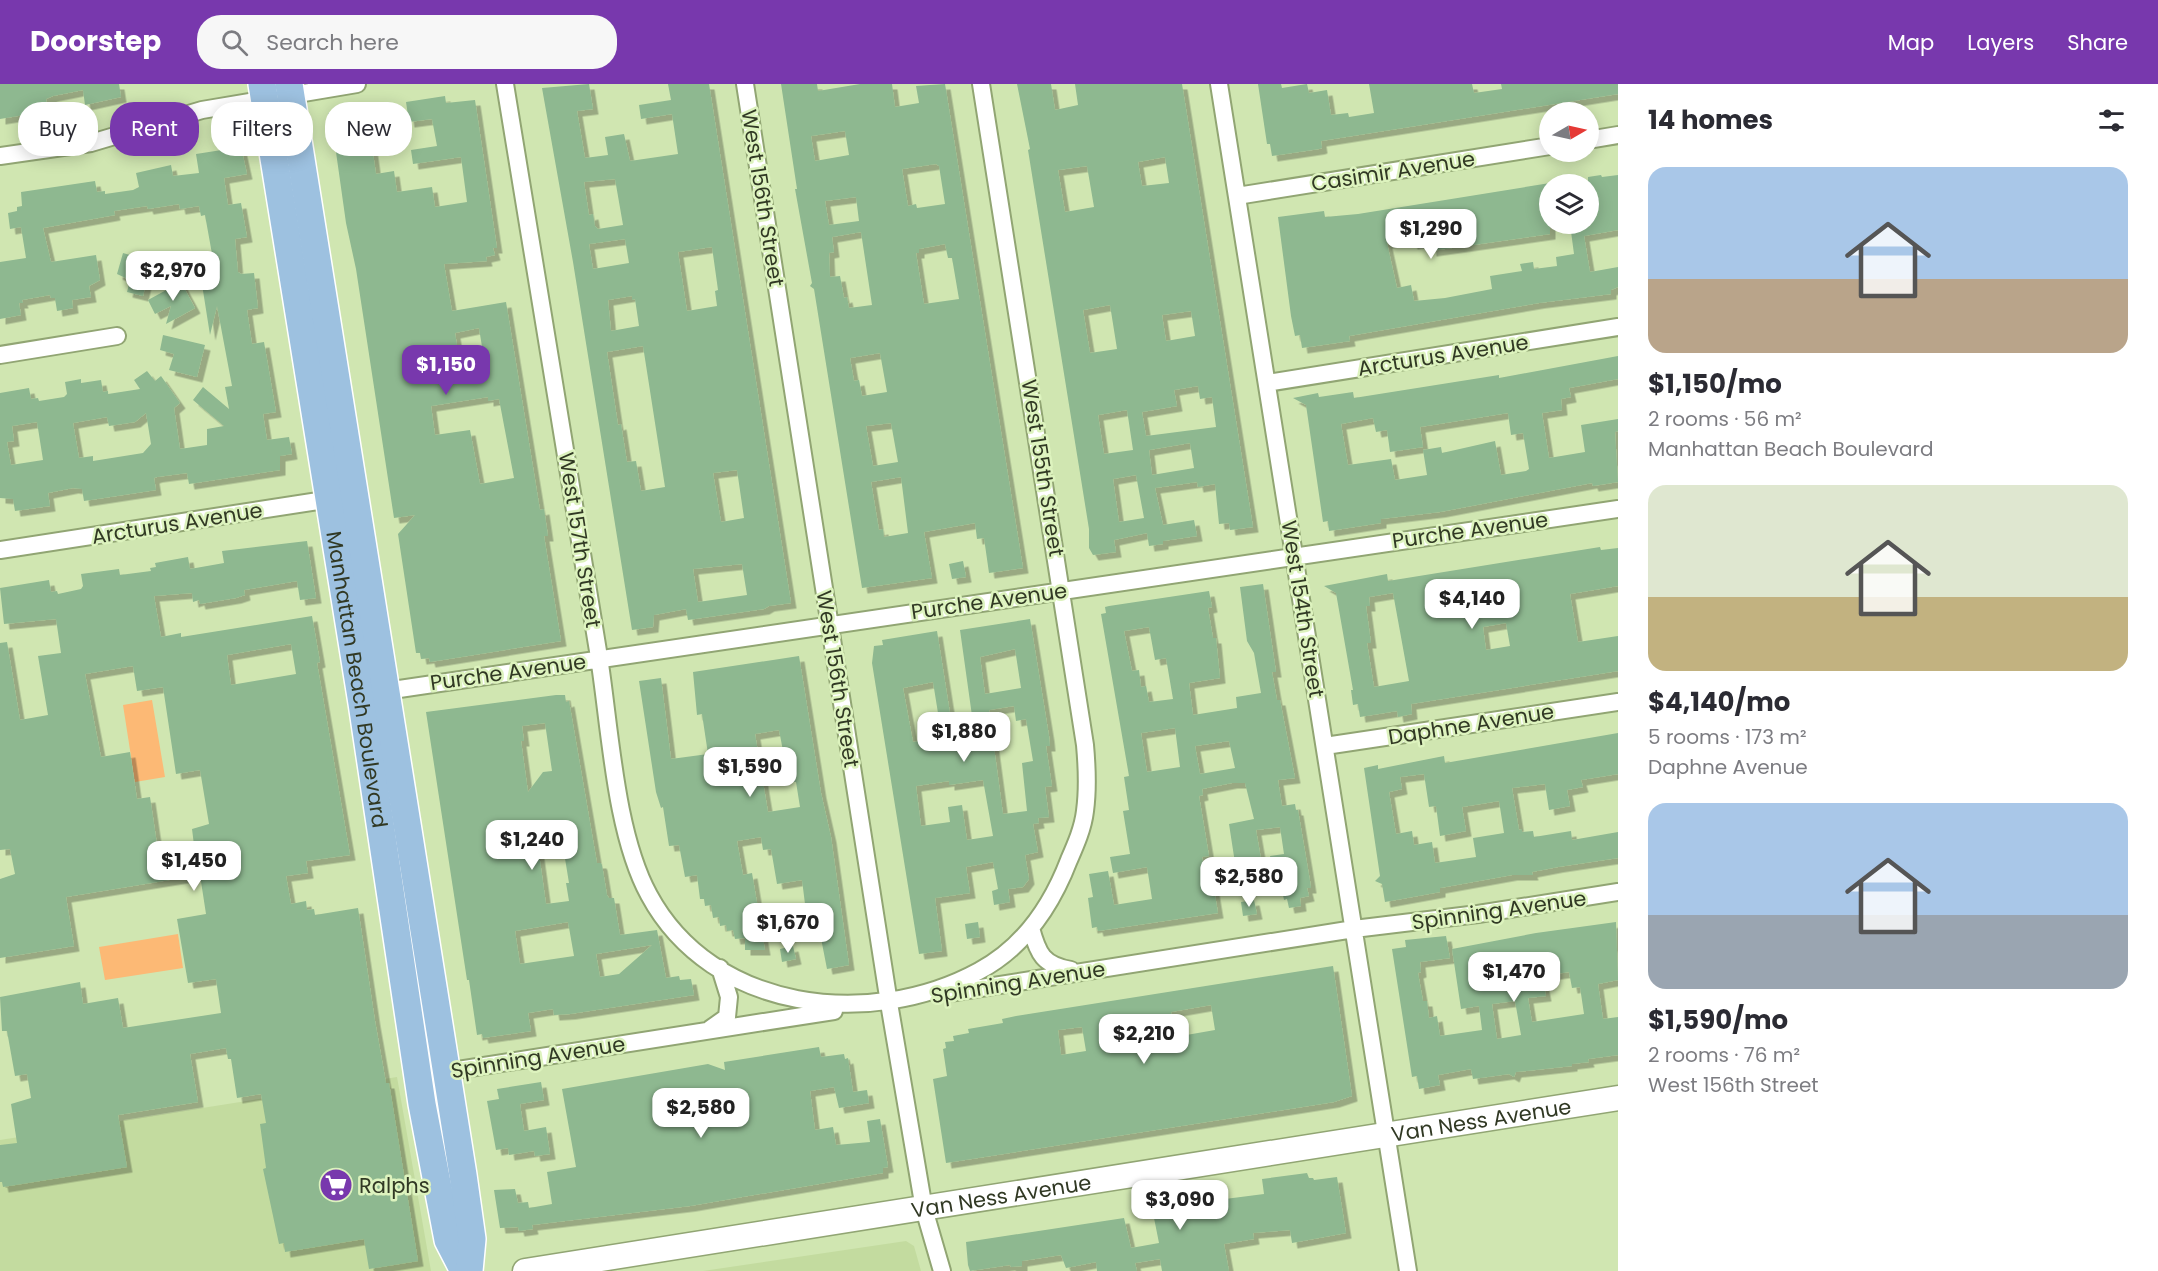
<!DOCTYPE html>
<html lang="en">
<head>
<meta charset="utf-8">
<style>
  body { margin:0; font-family:Poppins,sans-serif; background:#f7f7f7; color:#2b2b33; height:100vh; display:flex; flex-direction:column; font-size:22px; white-space:nowrap }
  * { box-sizing:border-box; margin:0 }
  p { font-size:20px; color:#7c7c81 }
  .icon { flex:none; width:33px; height:33px; fill:none; stroke:currentColor; stroke-width:2; stroke-linecap:round; stroke-linejoin:round }
  .map { position:relative; flex:1; overflow:hidden }
  .sheet { display:flex; flex-direction:column; background:#fff; width:540px }
  .sheet>* { flex:none }
  .guide { position:absolute; left:18px; top:18px; width:570px; height:54px; display:flex; gap:12px }
  .needle { width:39px; rotate:81deg }
  .controls { position:absolute; left:1539px; top:18px; display:grid; gap:12px }
  .controls a { display:grid; place-items:center; width:60px; height:60px; border-radius:50%; background:#fff; box-shadow:0 3px 15px #0003; font-size:30px }
  .price { position:absolute; translate:-50% -51px; padding:0 14px; border-radius:12px; background:#fff; color:#222; font-size:20px; line-height:39px; filter:drop-shadow(0 2px 3px #0008) }
  .price::after { content:''; position:absolute; left:50%; top:36px; width:18px; height:14px; margin-left:-9px; background:inherit; clip-path:polygon(0 0,100% 0,50% 100%) }
  .price.active { background:#7838ad; color:#fff }
  ul { padding:0; list-style:none }
  li { display:grid; align-content:center; gap:12px; height:318px; padding:0 30px }
  li span { display:grid; place-items:center; height:186px; border-radius:18px; color:#555 }
  li>.icon { margin-inline-start:auto }
  span .icon { width:108px; height:108px; fill:#fffc; stroke-width:1 }
  li b { font-size:26px }
  h2 { display:flex; justify-content:space-between; align-items:center; height:72px; padding:0 30px; font-size:26px }
  .pill { padding:0 21px; border-radius:24px; background:#fff; box-shadow:0 3px 15px #0003; font-size:21px; line-height:54px }
  .pill.active { background:#7838ad; color:#fff }
  header { display:flex; align-items:center; gap:36px; box-sizing:border-box; height:84px; padding:0 30px; background:#7838ad; color:#fff }
  header strong { font-size:28px }
  nav { display:flex; gap:33px; margin-inline-start:auto; font-size:21px }
  .search { width:420px; height:54px; background:#f7f7f7; display:flex; align-items:center; gap:15px; box-sizing:border-box; padding:0 21px; border-radius:24px; color:#7c7c81; font-size:22px }
  main { display:flex; flex:1; min-height:0 }
  .map>svg:first-child { display:block }
  .built { fill:#c3db9f }
  .green { fill:#fcb975 }
  .building { fill:#8eb890; fill-rule:evenodd; filter:url(#shadow) }
  .lines { fill:none; stroke-linecap:round; stroke-linejoin:round }
  .minor-casing { stroke:#91a573; stroke-width:20 }
  .secondary-casing { stroke:#91a573; stroke-width:27 }
  .primary-casing { stroke:#fff; stroke-width:30 }
  .minor { stroke:#fff; stroke-width:16 }
  .secondary { stroke:#fff; stroke-width:24 }
  .primary { stroke:#9dc1e0; stroke-width:27 }
  .labels { text-anchor:middle; dominant-baseline:central; stroke-width:5; stroke-linejoin:round; paint-order:stroke }
  .street-label { font-size:21px; fill:#313924; stroke:#ddf3be }
  .poi-label { font-size:21px; fill:#313924; stroke:#ddf3be; text-anchor:start }
</style>
</head>
<body>
<header>
<strong>Doorstep</strong>
<div class="search"><svg class="icon" aria-label="search" viewBox="0 0 24 24"><circle cx="10" cy="10" r="6"/><path d="M15 15l6 6"/></svg>Search here</div>
<nav><a>Map</a><a>Layers</a><a>Share</a></nav>
</header>
<main>
<div class="map">
<svg width="1618" height="1187" viewBox="0 0 1618 1187">
  <defs>
    <filter id="shadow"><feDropShadow dx="5.5" dy="5.5" stdDeviation="0" flood-color="#0004"/></filter>
  </defs>
  <rect width="100%" height="100%" fill="#d0e6b1"/>
  <path class="built" d="M397 993 431 1187H0V1056Z
    M906 1157 914 1162 921 1187H703Z"/>
  <path class="green" d="M152 616 165 693 135 698 123 621Z
    M178 850 183 884 105 896 99 863Z"/>
  <path class="building" d="M0 0H119L121 13 85 21 83 6 53 12 46 15 48 27 0 35Z
    M589 0 593 25 577 27 585 74 608 71 605 53 624 50 630 77 678 70 672 30 641 35 639 21 671 16 668 0H709L791 519 769 522 764 525 688 536 686 525 654 531 653 543 632 546 573 178 542 4ZM615 95 623 141 598 145 595 142 593 130 589 131 584 98ZM625 155 629 179 593 185 589 160ZM712 163 718 206 715 207 717 222 687 227 678 168ZM632 212V216L635 215 639 242 611 247 608 216ZM643 262 665 403 641 407 636 377 627 378 621 340 618 341 607 268ZM737 386 744 434 721 438 713 389ZM742 480 747 511 698 518 693 485Z
    M781 0H817L818 7 860 0H892L895 23 919 19 916 2 945 0 1023 484 989 489 984 454 977 455 975 439 924 448 932 494 862 504 814 205 810 202 812 199 795 105H797ZM845 47 849 71 815 77 811 52ZM936 80 939 82 945 120 917 124 916 120 908 122 902 85ZM856 113 859 137 829 141 825 117ZM861 148 872 221 849 224 847 213 844 214 840 192 830 193 829 169 834 168 832 153ZM945 160 948 174H952L959 215 924 220 916 169H919V165ZM880 269 887 308 862 312 859 296 854 297 850 274ZM891 339 898 378 873 382 866 342ZM901 393 908 449 884 453 883 445 879 446 871 398Z
    M1017 0H1051L1055 26 1078 21 1075 0H1182L1253 443 1230 446 1229 439 1219 440 1215 400 1198 403 1197 398 1155 404 1163 441 1194 436 1197 452 1163 457V460L1149 462 1147 449 1114 456 1116 468 1093 471 1089 464V445L1028 66 1030 65ZM1165 73 1169 99 1142 102 1138 78ZM1087 82 1094 123 1065 128 1058 86ZM1110 221 1117 265 1090 269 1083 226ZM1191 227 1195 252 1166 257 1162 231ZM1198 302 1200 315 1212 313 1216 343 1146 352 1142 328 1177 322 1174 306ZM1127 326 1133 366 1104 370 1098 331ZM1190 359 1194 384 1152 391 1149 366ZM1136 391 1144 434 1119 438 1113 395Z
    M1258 0H1281L1282 4 1307 0 1309 9 1327 6 1331 31 1348 29 1349 33 1374 29 1369 0H1472L1474 9 1502 5 1501 0H1618V10L1321 57 1322 64 1319 65 1272 72 1270 60H1267Z
    M445 12 446 19 475 16 497 164H493L495 171 486 173 487 177 444 180 452 227 506 218 540 426 544 425 548 452H544L561 557 430 578 429 574 421 575 420 569H416L398 450 415 431 394 434 356 185 346 139 335 61 328 45V29L383 24 389 58 372 62 376 90 394 87 397 108 432 103 435 123 467 118 461 73 413 80 411 66 437 62 432 35 409 38 406 18ZM479 244 483 269 459 273 455 249ZM488 313V317L499 315 514 394 480 400 470 346 435 351 431 322Z
    M241 63 247 90 224 94 228 121 241 119 247 153 235 155 238 188 241 190 254 189 258 224 247 226 252 260 264 258 276 328 263 330 267 356 289 353 292 370 280 372V386L189 400 187 389 157 393 154 394 156 406 84 417 82 405 73 404 48 409 50 422 15 427 13 415 0 414V309L29 304 31 315 38 314 39 317 64 313 67 310 65 298 81 295V299L101 296 103 308 108 307V310L140 305 134 296 147 287 155 297 161 292 180 319 174 324 180 365 207 361V345L224 342 193 316 203 303 229 325 225 303 232 302 217 222 210 251 201 194 208 193 206 182 214 181 205 131 201 132 199 122 180 125 179 120 148 125 147 122 114 127 115 131 43 144 51 178 96 171 100 196 89 202 91 213 72 216 73 224 57 227 55 214H51L50 211 22 216 23 219H19L21 231 0 235V178L26 174 21 143 10 145 8 129 17 127V123L22 122 21 108 95 97 97 108 105 107V110L133 106 139 103 136 89 171 81 173 92 199 89 196 70ZM146 329 151 360 143 369 93 377V372L79 374 73 339 107 333 109 342 135 338ZM37 338 43 376 11 381 7 358 14 357 12 342Z
    M1601 91 1602 93 1618 91V146L1584 152 1590 188 1618 183V203L1611 206V210L1539 219 1349 252 1350 257 1302 264 1300 251 1295 252 1291 232 1278 133 1324 127 1325 133 1358 130 1550 99V150L1431 167 1430 157 1412 160 1411 155 1387 159 1397 204 1411 201 1414 217 1445 214 1492 205 1490 192 1522 187 1520 180 1533 178 1534 185 1557 182 1556 173 1574 170 1570 140H1588V93Z
    M123 169 151 177 143 212 127 208 130 196 117 190Z
    M181 198 195 224 166 240 171 222 155 230 148 216Z
    M163 251 205 261 197 293 169 286 174 270 160 266Z
    M1618 272V295L1569 304 1571 313 1561 315 1562 326 1542 329 1549 374 1585 368 1581 341 1618 335V347L1615 348 1618 398 1593 402 1592 399 1440 428 1381 435V439L1329 447 1328 437 1323 438 1306 321 1293 314 1318 309 1319 313 1353 308 1354 314 1499 291V294ZM1508 329 1511 351 1523 349 1529 385 1526 387 1501 391 1495 357 1442 369 1441 363 1423 366 1427 391 1395 396 1391 375 1348 381 1341 340 1373 334 1376 348 1387 346 1390 368 1423 363 1420 343Z
    M307 457 316 514 300 516 297 497 244 506 245 511 236 514 200 520 199 516 193 518 192 509 154 512 161 553 181 549V553L312 532 320 578 317 579 350 771 306 777 308 789 286 792 291 820 306 817 307 826 314 825 315 831 358 824 375 937 386 999H389L418 1177 369 1185 364 1155 285 1168 284 1159 279 1160 263 1085 266 1084 260 1040 266 1039 261 1010 237 1014 231 975H228L226 964 190 970 198 1018 118 1031 127 1083 3 1103 2 1098H0V1061L17 1059 11 1020 31 1014 27 990 15 992 7 947H2L0 913 80 898 83 920 118 914 123 944 221 929 216 895 188 899 177 835 206 830 200 791 66 813 74 862 0 874V795L15 790 10 765 0 766V559L7 558 20 636 48 631 38 572 61 569 56 535 4 540 0 504 49 496 51 508 57 507 58 510 81 505 83 502 81 490 119 485 120 491 151 487 150 484 156 483 155 479 188 473 190 485 224 479 222 467ZM291 560 296 590 231 601 227 571ZM133 582 137 607 163 603 176 690 200 686 209 740 192 745 194 761 158 767 150 713 137 715 130 668 101 673 85 590Z
    M1600 463 1601 466 1618 464V502L1570 510 1578 558 1618 552V587L1411 620 1412 630 1398 633 1397 627 1360 633 1358 620 1353 621 1351 606H1353L1336 509 1324 502 1387 490 1388 497ZM1393 509 1409 597 1374 603 1367 559H1371L1366 522H1370L1369 513ZM1506 539 1510 562 1486 566 1483 543Z
    M963 477 966 493 952 495 949 480Z
    M1263 500 1276 588H1272L1277 616H1280L1295 694 1278 696 1282 722 1295 720 1296 726H1298L1310 797 1311 804H1307L1309 812 1300 814 1301 822 1289 824 1287 815 1284 816 1278 785 1273 786 1270 772 1284 770 1280 743 1256 746 1261 775 1235 779 1229 740 1254 735 1245 699H1232L1202 705 1203 711 1199 712 1209 772 1202 773 1206 800 1213 799 1218 829 1098 847 1097 843 1092 844 1088 814 1093 813 1089 790 1108 787 1114 821 1152 815 1147 783 1113 789 1110 773 1130 770 1123 727 1129 726 1124 693 1129 692 1101 530 1106 529 1105 523 1109 522 1209 507 1212 523 1208 524 1213 554H1216L1220 594 1189 599 1193 631 1237 624 1236 613 1261 609 1254 569 1247 557 1240 503ZM1149 543 1155 576 1166 574 1173 615 1149 618 1146 602 1141 603 1139 586 1132 587 1124 547ZM1175 644 1180 683 1147 688 1141 649ZM1229 657 1235 684 1200 690 1195 662Z
    M1030 535 1049 652 1050 662H1046L1052 702 1045 703 1049 733 1038 734 1039 739 1033 740 1038 768 1025 771 1029 795 1023 803 1008 805 1010 818 994 821 992 807 998 805 993 778 966 783 970 809 935 814 942 867 919 870 872 579 874 562 883 561 882 556 937 547 952 642 973 639 960 546ZM1015 565 1021 604 985 610 980 573ZM933 598 942 654 913 658 903 604ZM1014 622 1016 637 1026 635 1033 677 1022 679 1027 727 1003 730 989 626ZM983 696 993 752 967 756 962 721 948 723 950 738 921 742 916 702 949 697V701Z
    M799 572 821 709 831 753 849 881 827 885 819 844 785 850 781 824 805 820 802 796 777 800 771 765 763 766 761 753 737 757 743 791 752 789 765 866H745V854L735 855 733 846 727 847 726 841 720 842 719 833 713 834 711 821 705 822 704 815H700L697 791 685 793 679 761 669 762 663 723 661 724 656 708 639 597 661 594 671 675 708 670 702 630 697 631 693 588ZM779 646 784 672H788L791 689 794 698H796L800 723 768 728 755 650Z
    M556 611H565L566 618 569 617 597 779H601L602 781 607 811 609 814H614L620 851 657 846 666 894 679 892 680 896 691 895 694 911 570 930 554 931 553 925 528 929 531 947 483 954 482 950 477 951 469 896H467L426 628ZM545 639 552 687 543 688 528 708 521 657H524L522 642ZM560 744 569 799H566L569 817 546 820 536 748ZM568 838 574 872 520 880 515 847ZM652 861 619 890 600 893 596 870Z
    M1618 649V690L1581 696 1583 703 1567 706 1570 722 1549 726 1545 700 1512 704 1519 746 1522 745V748L1533 747 1534 753 1571 747 1572 756 1618 748V774L1558 783 1532 788 1533 791H1512L1440 804V808L1385 818 1382 800 1375 797 1380 792 1364 684 1378 681V685L1444 672 1445 679ZM1424 690 1429 723 1436 722 1440 752 1466 747 1462 723 1499 717 1504 749 1473 754 1476 773 1435 779 1432 758 1414 761 1412 747 1396 750 1389 708 1402 705 1400 693Z
    M1254 816 1257 830 1243 832 1241 818Z
    M978 838 980 853 967 855 965 840Z
    M1616 838 1618 896 1598 900 1603 935 1618 933V971L1588 975 1589 978 1572 980V982L1516 988 1514 993 1509 990 1473 995 1471 985 1438 991 1440 1001 1419 1005 1417 992 1412 993 1392 865 1406 863 1405 856 1446 852 1450 874 1420 878 1421 888 1418 889 1423 917H1427L1429 934 1437 932 1440 952 1482 946 1479 922 1461 925 1452 865 1536 849ZM1569 888 1572 904 1580 903 1584 930 1532 938 1528 914 1546 912 1542 892ZM1515 917 1521 951 1497 955 1492 920Z
    M793 862 796 875 782 878 780 865Z
    M1333 882 1352 1012 1334 1018 946 1079 933 995 947 992 943 965 946 964 945 958 954 957 953 952 969 949 968 945 1003 939 1002 935 1016 932ZM1211 921 1215 946 1175 953 1171 928ZM1082 943 1086 967 1061 971 1058 946Z
    M819 963 821 973 844 970 845 975 848 974 853 1008 867 1006 869 1019 839 1024 834 1003 810 1007 815 1046 833 1043 836 1061 870 1058 867 1037 880 1035 888 1083 883 1084V1089L690 1122 532 1141 533 1145 519 1147 518 1143 500 1144 494 1106 515 1105 518 1119 528 1118 529 1124 552 1120 547 1088 576 1083 562 1005 708 980 725 986 724 978Z
    M541 998 544 1016 520 1020 524 1047 546 1043 550 1070 535 1072 534 1067 509 1071 508 1064 496 1066 487 1017 499 1015 497 1005Z
    M1307 1089 1309 1094H1313L1314 1096 1337 1093 1346 1149 1292 1159 1290 1146 1253 1149 1254 1155 1224 1160 1229 1187H1162L1160 1175 1135 1179 1137 1187H1097L1096 1178 1066 1184 1061 1171 1022 1177V1182L1011 1183 1010 1181 970 1187 968 1181 966 1158 1124 1134 1131 1164 1159 1159 1153 1129 1194 1119 1264 1110 1262 1095Z"/>
  <g class="lines">
    <g class="minor-casing">
      <path id="minor" d="M505 0C536 189 567 378 598 567 610 639 614 747 649 811 712 928 871 946 979 887 1024 863 1051 823 1069 776 1076 760 1083 744 1085 727 1088 705 1087 683 1085 661L981 0
        M745 0 889 919 924 1125 942 1187
        M1219 0 1408 1187
        M1588 56 1618 51
        M0 72 91 59 202 26 357 0
        M1237 112 1550 62
        M0 271 117 252
        M1267 299 1618 243
        M0 466 338 414
        M379 608 1618 425
        M1325 662 1618 618
        M1031 844C1038 870 1043 881 1071 886
        M949 909 1354 845 1478 830 1618 808
        M710 945 727 933 729 913 720 884
        M419 992 834 927"/>
    </g>
    <g class="secondary-casing">
      <g id="secondary">
        <path id="s1" d="M525 1187 1618 1014"/>
      </g>
    </g>
    <g class="primary-casing">
      <g id="primary">
        <path id="s2" d="M262 0 362 619 422 1020 448 1156 464 1187"/>
        <path d="M289 0 463 1091 472 1155 469 1187"/>
      </g>
    </g>
    <use href="#minor" class="minor"/>
    <use href="#secondary" class="secondary"/>
    <use href="#primary" class="primary"/>
  </g>
  <defs>
    <g id="supermarket-disc" transform="scale(1.725)"><circle r="9.5" fill="#7838ad" stroke="#ddf3be"/><path d="M-6-5.5h2.5l.6 2H6L4.5 2H-2.5L-4.4-4H-6ZM-1.5 3.2a1.3 1.3 0 1 0 .1 0ZM3 3.2a1.3 1.3 0 1 0 .1 0Z" fill="#fff"/></g>
  </defs>
  <g fill-rule="evenodd">
    <use href="#supermarket-disc" x="336" y="1101"/>
  </g>
  <g class="labels">
    <g class="street-label">
      <text transform="translate(1393 87) rotate(-9)">Casimir Avenue</text>
      <text transform="translate(763 114) rotate(81)">West 156th Street</text>
      <text transform="translate(1443 271) rotate(-9)">Arcturus Avenue</text>
      <text transform="translate(1043 384) rotate(81)">West 155th Street</text>
      <text transform="translate(177 439) rotate(-9)">Arcturus Avenue</text>
      <text transform="translate(1470 446) rotate(-8)">Purche Avenue</text>
      <text transform="translate(580 456) rotate(81)">West 157th Street</text>
      <text transform="translate(989 517) rotate(-8)">Purche Avenue</text>
      <text transform="translate(1303 525) rotate(81)">West 154th Street</text>
      <text transform="translate(508 588) rotate(-8)">Purche Avenue</text>
      <text stroke="none"><textPath href="#s2" startOffset="603">Manhattan Beach Boulevard</textPath></text>
      <text transform="translate(838 595) rotate(81)">West 156th Street</text>
      <text transform="translate(1471 640) rotate(-9)">Daphne Avenue</text>
      <text transform="translate(1499 826) rotate(-8)">Spinning Avenue</text>
      <text transform="translate(1018 898) rotate(-9)">Spinning Avenue</text>
      <text transform="translate(538 973) rotate(-9)">Spinning Avenue</text>
      <text stroke="none"><textPath href="#s1" startOffset="968">Van Ness Avenue</textPath></text>
      <text stroke="none"><textPath href="#s1" startOffset="482">Van Ness Avenue</textPath></text>
    </g>
    <g class="poi-label">
      <text x="359" y="1101">Ralphs</text>
    </g>
  </g>
</svg>
<div class="controls">
<a><svg class="needle" viewBox="-14 -14 28 28"><path d="M0-13l5 13h-10z" fill="#e53935"/><path d="M0 13l5-13h-10z" fill="#7c7c81"/></svg></a>
<a><svg class="icon" aria-label="layers" viewBox="0 0 24 24"><path d="M12 4l9 5-9 5-9-5zM3 14l9 5 9-5"/></svg></a>
</div>
<b class="price" style="left:1431px;top:176px">$1,290</b>
<b class="price" style="left:173px;top:218px">$2,970</b>
<b class="price active" style="left:446px;top:312px">$1,150</b>
<b class="price" style="left:1472px;top:546px">$4,140</b>
<b class="price" style="left:964px;top:679px">$1,880</b>
<b class="price" style="left:750px;top:714px">$1,590</b>
<b class="price" style="left:532px;top:787px">$1,240</b>
<b class="price" style="left:194px;top:808px">$1,450</b>
<b class="price" style="left:1249px;top:824px">$2,580</b>
<b class="price" style="left:788px;top:870px">$1,670</b>
<b class="price" style="left:1514px;top:919px">$1,470</b>
<b class="price" style="left:1144px;top:981px">$2,210</b>
<b class="price" style="left:701px;top:1055px">$2,580</b>
<b class="price" style="left:1180px;top:1147px">$3,090</b>
<div class="guide">
<a class="pill">Buy</a>
<a class="pill active">Rent</a>
<a class="pill">Filters</a>
<a class="pill">New</a>
</div>
</div>
<section class="sheet">
<h2>14 homes<svg class="icon" aria-label="filters" viewBox="0 0 24 24"><path d="M4 7h16M4 17h16"/><circle cx="9" cy="7" r="2"/><circle cx="15" cy="17" r="2"/></svg></h2>
<ul>
<li><span style="background:linear-gradient(#a9c7e8 60%,#b9a48a 0)"><svg class="icon" aria-label="home" viewBox="0 0 24 24"><path d="M3 11l9-7 9 7M6 9v11h12V9"/></svg></span><div><b>$1,150/mo</b><p>2 rooms · 56 m²</p><p>Manhattan Beach Boulevard</p></div></li>
<li><span style="background:linear-gradient(#dfe7d0 60%,#c2b280 0)"><svg class="icon" aria-label="home" viewBox="0 0 24 24"><path d="M3 11l9-7 9 7M6 9v11h12V9"/></svg></span><div><b>$4,140/mo</b><p>5 rooms · 173 m²</p><p>Daphne Avenue</p></div></li>
<li><span style="background:linear-gradient(#a9c7e8 60%,#9aa5b1 0)"><svg class="icon" aria-label="home" viewBox="0 0 24 24"><path d="M3 11l9-7 9 7M6 9v11h12V9"/></svg></span><div><b>$1,590/mo</b><p>2 rooms · 76 m²</p><p>West 156th Street</p></div></li>
</ul>
</section>
</main>
</body>
</html>
